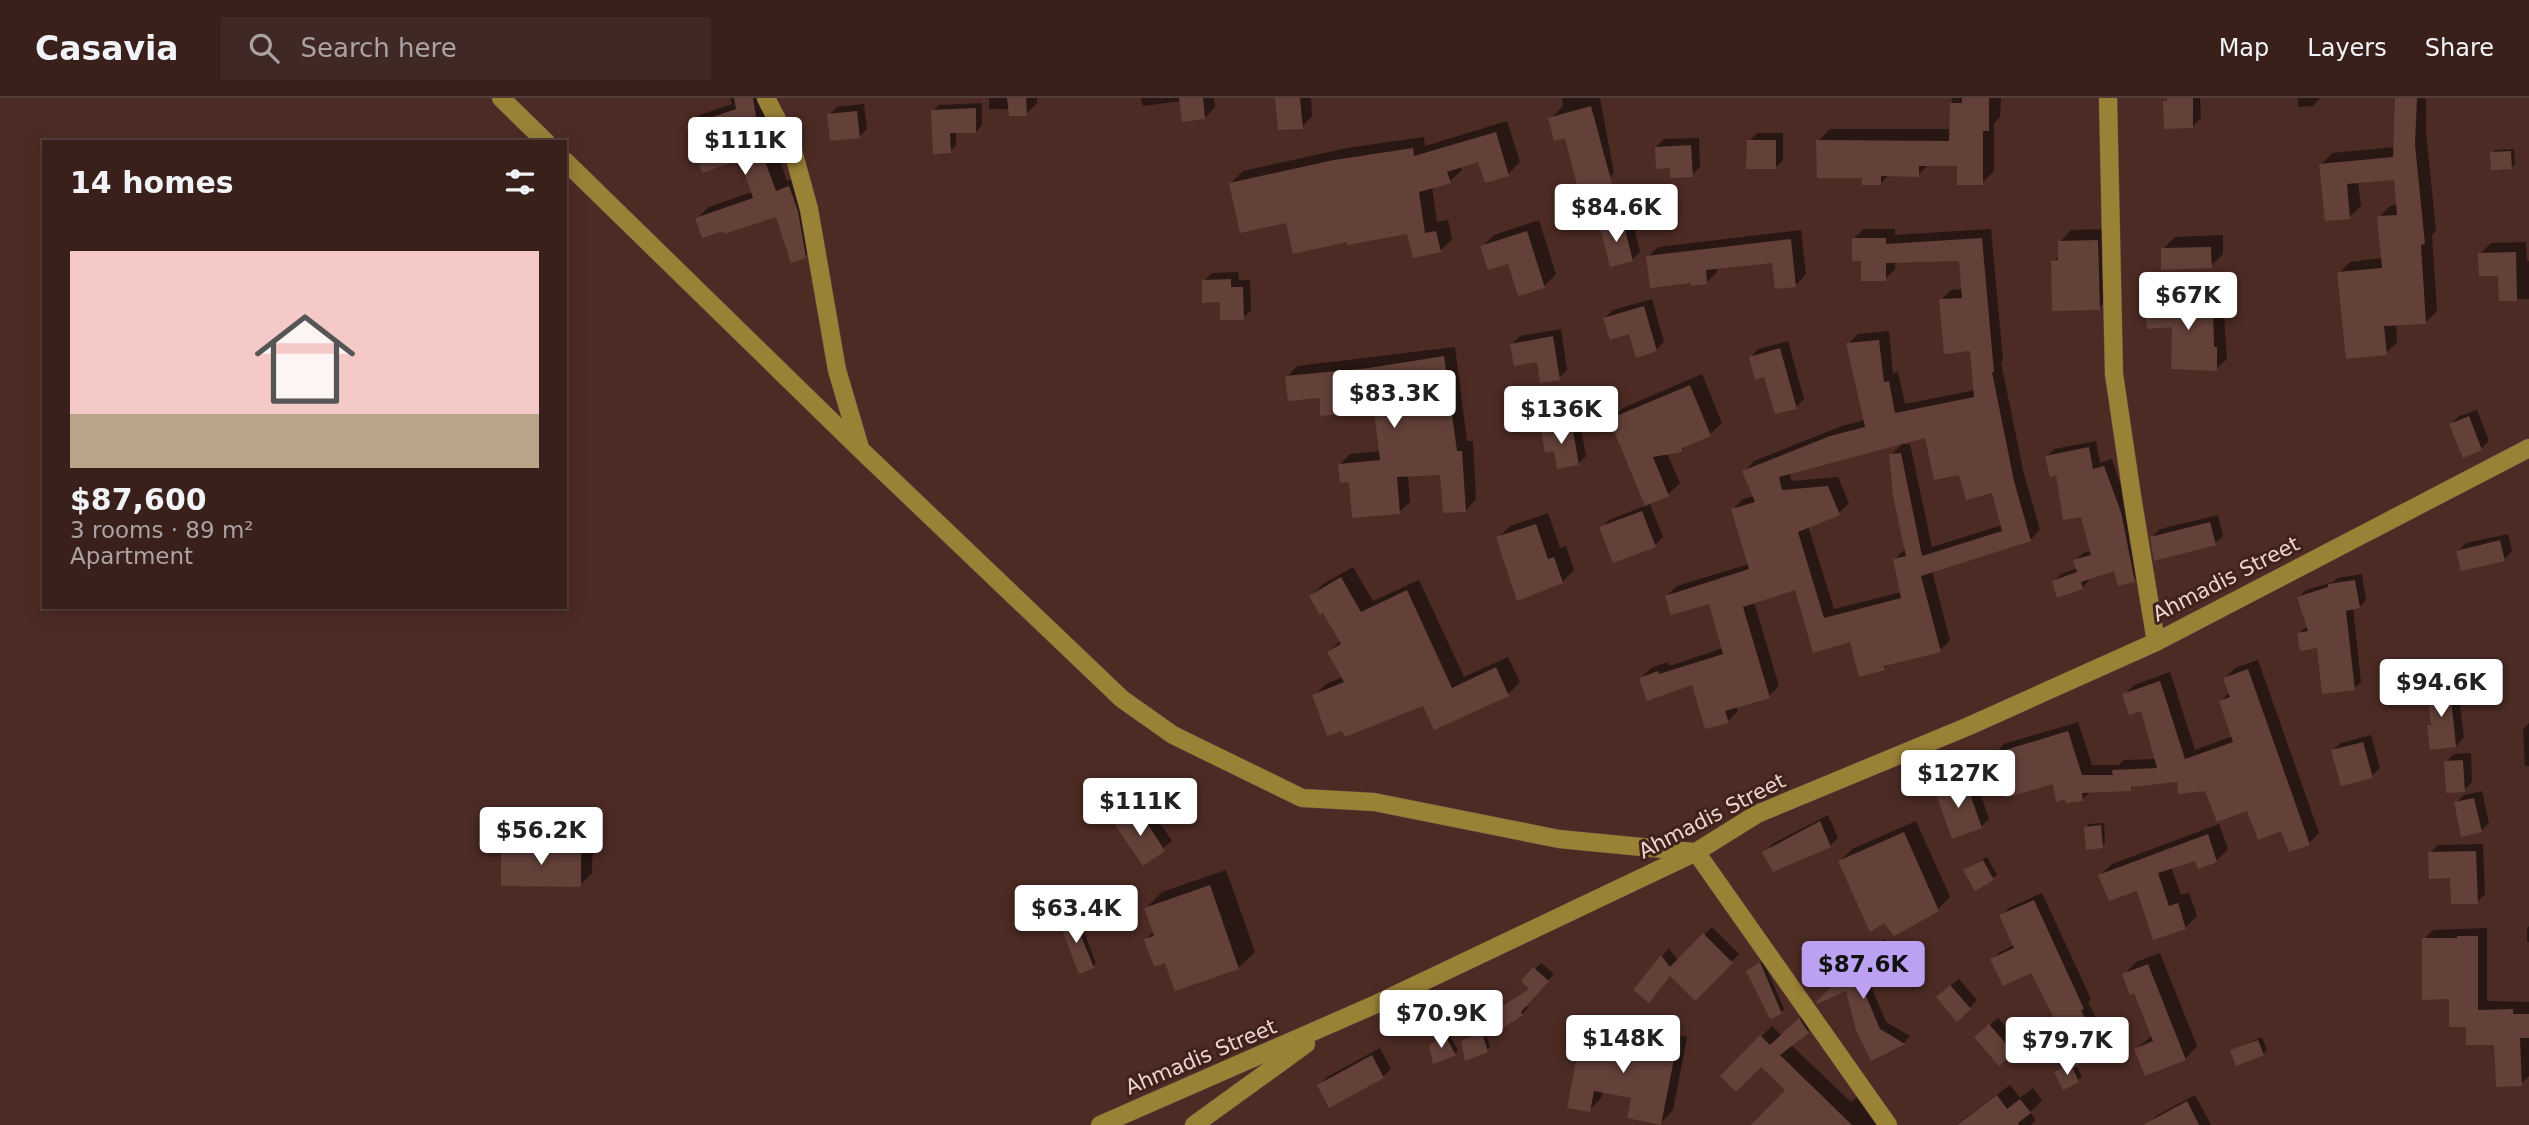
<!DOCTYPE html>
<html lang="en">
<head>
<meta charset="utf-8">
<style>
  body { margin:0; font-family:"DejaVu Sans",sans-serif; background:#402824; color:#f1f3f6; height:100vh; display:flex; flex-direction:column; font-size:26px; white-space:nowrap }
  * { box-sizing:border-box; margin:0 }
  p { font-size:23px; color:#aba3a3 }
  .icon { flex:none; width:38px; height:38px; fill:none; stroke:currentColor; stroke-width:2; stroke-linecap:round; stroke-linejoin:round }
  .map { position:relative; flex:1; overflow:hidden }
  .panel { position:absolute; left:42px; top:42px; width:525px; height:469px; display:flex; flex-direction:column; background:#39201b; border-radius:0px; box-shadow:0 4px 18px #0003,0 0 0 2px #533e3a }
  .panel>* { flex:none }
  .price { position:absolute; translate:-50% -60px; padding:0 16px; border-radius:7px; background:#fff; color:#222; font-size:23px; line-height:46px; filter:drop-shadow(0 2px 4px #0008) }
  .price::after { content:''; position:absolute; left:50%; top:42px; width:21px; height:16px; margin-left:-10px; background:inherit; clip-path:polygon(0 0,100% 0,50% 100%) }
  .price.current { background:#bca0f2; color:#111 }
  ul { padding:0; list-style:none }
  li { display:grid; align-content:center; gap:14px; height:371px; padding:0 28px }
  li span { display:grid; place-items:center; height:217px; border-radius:0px; color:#555 }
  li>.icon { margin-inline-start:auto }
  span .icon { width:126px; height:126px; fill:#fffc; stroke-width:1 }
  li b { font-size:30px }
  h2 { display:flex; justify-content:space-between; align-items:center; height:84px; padding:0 28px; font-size:30px }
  header { display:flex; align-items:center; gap:42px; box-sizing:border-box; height:98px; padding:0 35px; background:#39201b; border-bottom:2px solid #533e3a }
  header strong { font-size:33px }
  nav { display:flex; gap:38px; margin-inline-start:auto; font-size:24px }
  .search { width:490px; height:63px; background:#402824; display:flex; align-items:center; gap:18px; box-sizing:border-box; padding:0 24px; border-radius:0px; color:#aba3a3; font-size:26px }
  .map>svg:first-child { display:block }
  .shadow { fill:#0007; fill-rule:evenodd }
  .building { fill:#634139; fill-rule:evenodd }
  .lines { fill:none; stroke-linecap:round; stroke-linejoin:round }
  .minor-casing { stroke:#694a43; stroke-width:19 }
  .minor { stroke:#998236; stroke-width:18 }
  .labels { text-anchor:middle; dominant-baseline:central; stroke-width:6; stroke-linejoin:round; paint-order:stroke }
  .street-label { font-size:21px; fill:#ebd5d0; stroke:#41211b }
</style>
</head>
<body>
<header>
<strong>Casavia</strong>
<div class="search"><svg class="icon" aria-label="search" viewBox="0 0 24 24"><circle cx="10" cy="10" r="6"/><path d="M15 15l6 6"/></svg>Search here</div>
<nav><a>Map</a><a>Layers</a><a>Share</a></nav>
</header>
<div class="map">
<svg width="2529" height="1027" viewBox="0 0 2529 1027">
  <rect width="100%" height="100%" fill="#4c2b24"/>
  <path class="shadow" d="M730 0H766L773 43 787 83 801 78 817 147 805 158 777 117 724 131 697 120 709 109 752 94 741 60 688 29 700 17 732 6Z
    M989 0H1037V5L1026 16 1010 11H989Z
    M1141 0H1214L1215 9 1205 20 1181 3 1143 8Z
    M1277 0H1311L1312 18 1302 29Z
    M1562 0H1600L1614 75 1602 87 1566 38 1550 21 1563 8Z
    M1952 0H2001L2000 19 1994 25V73L1982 85 1959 67H1928L1918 77 1890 76 1881 85 1864 78 1818 43 1830 31H1951Z
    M2168 0H2200L2201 20 2193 28 2165 4Z
    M2298 0H2321L2313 8 2298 9Z
    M2397 0H2426V34L2436 133 2432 137 2437 213 2426 224 2396 226 2397 244 2386 255 2339 175 2350 164 2383 160 2379 119 2390 108 2398 107 2395 80 2358 84 2361 108 2349 119 2321 67 2332 55 2395 49Z
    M982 5V27L976 34H956V47L950 53 933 13 939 7Z
    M864 6 867 31 859 39 829 17 837 9Z
    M1507 23 1520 64 1508 76 1479 62 1460 67 1462 72 1450 83 1432 89 1437 124 1448 122 1452 141 1440 153 1408 134 1348 142 1288 123 1231 85 1243 73 1347 50 1424 39 1425 48Z
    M1757 35H1783V62L1775 70 1749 43Z
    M1699 40 1700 69 1692 77 1656 49 1664 41Z
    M2514 51 2515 66 2511 70 2492 55 2495 52Z
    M1631 117 1640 154 1632 162 1601 130 1609 122Z
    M1539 122 1556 176 1544 188 1482 149 1494 137Z
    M1864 131H1895V137L1991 131 2003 262 2001 264 2023 372 2040 432 2030 442 1932 473 1950 542 1940 552 1890 564 1884 571 1851 542 1814 553 1797 490 1754 504 1779 588 1769 598 1736 608 1738 613 1728 623 1694 585 1641 580 1651 570 1668 564 1669 568 1723 550 1710 504 1667 498 1677 488 1749 466 1733 411 1743 401 1755 398 1745 373 1754 363 1842 328 1865 322 1848 246 1858 236 1889 233 1893 275 1898 274 1905 306 1975 292 1971 252 1941 202 1951 192 1963 191 1961 161 1895 163V171L1885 181 1862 161 1854 140ZM1926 338 1960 375 1994 393 2002 427 1932 449 1910 346H1902L1891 357 1906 450 1895 461 1902 494 1834 511 1808 428 1839 415 1849 405 1838 379 1791 383 1790 374Z
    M2109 131 2111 198 2099 210 2053 164 2060 157V144L2071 132Z
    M1801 132 1806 176 1796 187 1773 163 1717 169V174L1707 184 1692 183 1648 159 1658 149Z
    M2223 137V156L2211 168 2163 151 2175 139Z
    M2526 144 2527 163H2529V201H2500V176L2480 156 2491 145Z
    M1238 174 1239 182H1250L1251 212 1243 220 1221 202 1204 183 1212 175Z
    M2222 190 2227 261 2216 271 2174 227 2147 208 2157 198Z
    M1652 201 1664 244 1656 252 1605 220 1613 212Z
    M1561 231 1567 272 1559 280 1538 262 1512 246 1520 238Z
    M1788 243 1804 301 1796 309 1751 259 1758 251Z
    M1455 249 1467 343H1473L1476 401 1466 412 1442 375 1408 377 1410 404 1399 414 1350 382 1339 367 1350 356 1381 353 1375 310 1322 298 1287 279 1297 268Z
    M1702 276 1722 325 1710 336 1688 345 1682 352 1667 355 1680 385 1668 396 1649 404 1663 439 1655 447 1601 430 1609 422 1647 407 1611 321 1623 310Z
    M2477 312 2489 343 2481 351 2451 326 2459 318Z
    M1579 320 1586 358 1578 366 1555 351 1543 332 1551 324Z
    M2096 343 2100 365 2112 361 2127 406 2141 475 2134 482 2115 471 2088 480 2089 482 2082 490 2054 483 2061 476 2078 470 2075 463 2083 455 2092 453 2082 417 2047 358 2054 351Z
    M1548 415 1560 450 1566 448 1574 472 1562 484 1498 440 1510 428Z
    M2218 417 2223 438 2215 445 2152 439 2160 431Z
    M2508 436 2512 453 2505 461 2458 453 2466 445Z
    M1353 469 1373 503 1419 482 1464 579 1508 559 1520 584 1508 596 1424 605 1314 598 1326 586 1343 579 1329 554 1341 542 1324 513 1311 498 1323 486Z
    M2362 476 2366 502 2359 509 2353 510 2361 584 2354 590 2318 549 2299 535 2308 528 2299 499 2306 492 2333 484 2337 480Z
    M2258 562 2319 735 2309 745 2206 691 2178 682 2135 687 2131 691 2091 693 2083 701 2055 684 1994 656 2004 646 2078 624 2092 667H2119L2124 662 2156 661 2142 611 2124 597 2134 587 2170 574 2195 652 2233 638 2221 603 2230 594 2225 580 2235 570Z
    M2457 582 2464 640 2456 648 2429 628 2432 624 2429 592 2437 584Z
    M2529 625V668H2525L2523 631Z
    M2371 637 2380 670 2372 678 2333 652 2341 645Z
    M2471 655 2472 684 2464 692 2446 664 2454 656Z
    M1958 678 1960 683 1974 678 1989 721 1981 729 1936 691 1944 683Z
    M2482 693 2489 725 2481 733 2456 705 2464 697Z
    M1146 705 1172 743 1144 765 1117 727Z
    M1828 717 1838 740 1830 748 1765 754 1772 746Z
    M1916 723 1950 799 1937 812 1840 763 1852 751Z
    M2104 725 2105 745 2102 748 2086 730 2089 726Z
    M2219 726 2228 751 2216 763 2196 761 2171 769 2181 797 2189 795 2197 818 2185 830 2138 790 2100 777 2112 766Z
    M515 737 593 738 592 775 580 787 503 749Z
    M2483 746 2485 796 2477 804 2430 755 2438 747Z
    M1987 759 1997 777 1976 790 1969 769Z
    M1226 772 1255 854 1238 870 1166 863 1146 841 1154 833 1146 810 1162 794Z
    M2042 795 2091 901 2088 904 2109 946 2102 953 2076 967 2082 979 2064 989 2057 974 2073 965 2067 942 2032 872 1992 862 2000 854 2014 847 2001 818 2009 810Z
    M1077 816 1096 865 1093 869 1061 824Z
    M2529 828V844H2527V830Z
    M1712 829 1739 856 1695 901 1671 877 1635 892 1669 850 1678 863Z
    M2487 830V903L2529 904V978L2521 986 2496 946 2468 927 2450 900 2424 841 2433 832Z
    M1884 841 1895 865 1888 872 1868 881 1886 924 1910 938 1904 945 1872 960 1839 857 1846 849 1853 847 1860 863Z
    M2160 855 2197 948 2185 961 2136 951 2152 938 2135 892 2124 877 2136 864Z
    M1763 862 1784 911 1781 914 1748 873Z
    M1541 865 1554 876 1526 906 1528 910 1522 916 1490 917 1530 890 1523 883Z
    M1959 881 1977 902 1970 910 1946 891Z
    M1810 911 1819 923 1791 947 1851 1004 1857 999 1879 1027H1753L1788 992 1761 967 1722 978 1772 928 1782 938Z
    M1998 920 2020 946 2013 954 1985 931Z
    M1596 922 1687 939 1673 1012 1661 1025 1633 998 1603 993 1601 1000 1589 1012 1584 934Z
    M1485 932 1490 949 1487 952 1462 944Z
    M1449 936 1458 952 1455 956 1435 944Z
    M2262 939 2267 952 2263 956 2232 953Z
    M1380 950 1391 971 1383 979 1319 987 1327 979Z
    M2010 987 2020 1000 2033 990 2042 1002 2030 1014 2036 1022 2031 1027H1956Z
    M2195 997 2211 1027H2149L2156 1018Z"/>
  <path class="building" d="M734 0H753L762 55 776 93 789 88 798 113 806 160 791 165 776 119 724 136 723 133 702 140 695 120 753 100 740 62 702 75 686 28 736 11Z
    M1007 0H1026L1027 18H1009Z
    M1179 0H1203L1205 21 1182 24Z
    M1275 0H1300L1303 31 1278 32Z
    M1962 0H1989V33H1983V87H1957V68H1919V79L1881 78V87H1862V80H1817L1816 42 1949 43 1950 5H1962Z
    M2167 0H2193V30L2164 31 2163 3H2167Z
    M2395 0H2417L2415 47 2425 146 2421 147 2426 226 2384 228 2387 257 2346 261 2337 174 2382 170 2377 118 2397 117 2394 82 2347 86 2350 121 2325 123 2319 66 2393 59Z
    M1591 8 1612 86 1579 95 1565 40 1554 43 1548 20Z
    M976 10V35H950L951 55 933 56 931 12Z
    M857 13 860 40 830 43 827 16Z
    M1496 34 1509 78 1485 85 1478 64 1447 74 1451 85 1419 94 1425 135 1436 133 1441 154 1413 160 1407 136 1347 147V144L1293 156 1286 125 1240 135 1229 85 1334 62 1413 50 1414 58Z
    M1747 42H1776V71H1746Z
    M1691 47 1693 79 1670 80V70L1656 71 1655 49Z
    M2511 53 2512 71 2491 72 2490 54Z
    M1623 124 1633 163 1610 169 1600 129Z
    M1527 133 1545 190 1518 198 1508 166 1488 172 1480 148Z
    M1852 140H1886V146L1982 140 1994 274H1992L2014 383 2031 443 1921 478 1941 554 1884 568 1885 572 1859 579 1850 544 1813 555 1795 492 1743 509 1770 600 1725 613 1729 625 1705 631 1692 587 1647 603 1639 580 1658 573 1659 576 1723 556 1709 506 1671 517 1665 498 1749 471 1731 411 1755 404 1742 373 1830 338 1865 329 1846 245 1879 242 1884 284 1889 283 1895 315 1974 299 1970 253 1944 256 1939 201 1962 200 1959 163 1886 165V183H1861V163H1852ZM1925 340 1934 382 1959 377 1966 402 1992 395 2002 433 1922 458 1901 355 1889 356 1893 398 1906 458 1893 461 1901 500 1824 520 1798 434 1840 417 1828 388 1782 392 1779 379Z
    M1791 141 1796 189 1775 191 1772 165 1706 172 1707 186 1691 188 1690 185 1650 190 1646 158Z
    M2098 142 2100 212 2052 213 2051 163 2058 162V143Z
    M2211 149 2212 170 2161 172V150Z
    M2516 154 2517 203H2499L2498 178H2479L2478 155Z
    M1231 181V189H1243L1244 222H1220V204L1202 205V182Z
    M2213 199 2214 249H2217V273L2171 271 2172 229 2147 231 2145 207Z
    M1644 208 1657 253 1636 260 1629 236 1610 242 1603 220Z
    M1553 238 1560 282 1540 285 1537 264 1514 268 1510 246Z
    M1780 250 1797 311 1775 316 1764 279 1755 282 1749 259Z
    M1444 258 1457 353H1462L1466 414 1443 415 1440 377 1397 379 1400 416 1352 420 1349 384 1340 385 1338 366 1380 362 1374 312 1320 318V300L1288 303 1285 278 1369 270Z
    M1690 287 1711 338 1682 350V354L1653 359 1669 398 1645 408 1609 321Z
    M2469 318 2482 352 2463 360 2449 326Z
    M1572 327 1579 367 1557 371 1554 353 1545 355 1541 332Z
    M2089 349 2093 371 2104 368 2121 414 2135 484 2118 488 2114 473 2081 484 2083 491 2057 500 2052 483 2077 474 2073 462 2091 457 2081 419 2063 422 2056 377 2050 379 2045 358Z
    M1642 413 1656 449 1613 465 1599 429Z
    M2210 424 2216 447 2154 463 2150 439Z
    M1536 426 1548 461 1554 459 1563 485 1517 503 1496 439Z
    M2500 442 2505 463 2461 473 2456 453Z
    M1341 479 1361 514 1407 492 1452 590 1496 569 1509 598 1434 632 1423 608 1345 639 1342 633 1327 638 1312 597 1344 584 1327 554 1341 546 1323 515 1320 517 1309 498Z
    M2355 482 2360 510 2346 513 2355 592 2322 596 2317 550 2300 553 2297 535 2308 533 2297 499 2328 489V486Z
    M2248 571 2310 747 2289 754 2281 733 2258 742 2247 713 2217 724 2205 693 2178 696 2177 684 2131 689V693L2082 695 2083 703 2066 705 2065 701 2056 704 2053 686 2005 700 1992 656 2068 633 2082 677H2113L2112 672 2157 670 2141 613 2129 617 2122 596 2160 583 2185 661 2233 644 2219 603 2230 599 2223 580Z
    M2450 589 2456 649 2430 652 2427 627H2431L2427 591Z
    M2363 644 2373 680 2341 688 2331 652Z
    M2463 662 2465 694 2446 695 2444 663Z
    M1950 685 1952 690 1966 685 1982 730 1952 741 1934 690Z
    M2474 700 2482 734 2461 739 2454 704Z
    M1138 711 1165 753 1143 768 1115 727Z
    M1820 723 1831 749 1773 774 1762 754Z
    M2101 727 2103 750 2086 752 2084 729Z
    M1904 734 1939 813 1894 838 1884 825 1870 834 1838 763Z
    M2208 736 2217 764 2198 771 2195 763 2158 775 2169 808 2178 805 2186 831 2153 842 2137 793 2109 803 2098 777Z
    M501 749H581V789L501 788Z
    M2476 753 2478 806H2451L2450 780 2429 781 2428 754Z
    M1983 762 1994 782 1975 793 1963 772Z
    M1210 787 1239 871 1175 893 1165 865 1154 869 1144 841 1154 838 1144 810Z
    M2034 802 2084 911 2081 912 2103 955 2073 970 2061 946 2066 943 2031 875 2003 888 1990 861 2014 850 1999 817Z
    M1073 818 1094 870 1079 876 1059 824Z
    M1703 835 1733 865 1695 903 1670 878 1649 905 1633 892 1661 857 1670 869Z
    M2457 838H2478V912L2513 911V916H2529V940H2520L2522 988 2496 989 2494 947H2466V929H2449V901L2422 902V840H2457Z
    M1876 846 1889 873 1861 886 1880 931 1905 946 1871 963 1856 932 1846 893 1817 906 1816 904 1842 878 1837 856 1846 853 1853 868Z
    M1760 864 1782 916 1770 921 1746 873Z
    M2148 866 2186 962 2145 978 2134 951 2153 943 2134 895 2130 897 2122 876Z
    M1533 869 1549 883 1521 914 1523 917 1498 933 1488 917 1529 891 1521 883Z
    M1950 887 1971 911 1957 924 1936 899Z
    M1799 920 1809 935 1780 957 1852 1027H1751L1785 992 1761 969 1736 994 1720 978 1760 937 1770 947Z
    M1989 926 2014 955 1999 968 1974 939Z
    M1582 933 1676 951 1661 1027 1627 1020 1631 1000 1594 993 1590 1014 1567 1010Z
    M1482 934 1488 954 1465 963 1461 943Z
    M1445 938 1456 957 1433 966 1429 947Z
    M2258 942 2264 957 2236 968 2230 952Z
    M1372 957 1384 980 1329 1010 1317 987Z
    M2071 966 2079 984 2063 992 2054 974Z
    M1997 997 2007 1011 2020 1001 2031 1015 2018 1025 2019 1027H1957Z
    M2187 1003 2199 1027H2143Z"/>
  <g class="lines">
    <g class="minor-casing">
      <path id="minor" d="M501 0 546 44
        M766 0 793 53 809 111 837 272 860 350
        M2108 0 2114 276 2132 398 2156 544
        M565 63 860 351 1122 601 1173 637 1302 700 1374 704 1559 741 1693 754
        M1696 754 1888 1027
        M1100 1027 1374 907 1696 754 1757 716 1969 628 2156 544 2529 350
        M1194 1027 1306 946"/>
    </g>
    <use href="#minor" class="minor"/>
  </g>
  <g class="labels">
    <g class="street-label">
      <text transform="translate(2226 481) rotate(-27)">Ahmadis Street</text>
      <text transform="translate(1712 718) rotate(-27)">Ahmadis Street</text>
      <text transform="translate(1201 959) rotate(-23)">Ahmadis Street</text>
    </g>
  </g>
</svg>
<b class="price" style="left:745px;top:79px">$111K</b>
<b class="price" style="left:1616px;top:146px">$84.6K</b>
<b class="price" style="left:2188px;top:234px">$67K</b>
<b class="price" style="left:1394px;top:332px">$83.3K</b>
<b class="price" style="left:1561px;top:348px">$136K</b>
<b class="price" style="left:2441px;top:621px">$94.6K</b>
<b class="price" style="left:1958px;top:712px">$127K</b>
<b class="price" style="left:1140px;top:740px">$111K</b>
<b class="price" style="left:541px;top:769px">$56.2K</b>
<b class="price" style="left:1076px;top:847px">$63.4K</b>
<b class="price current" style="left:1863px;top:903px">$87.6K</b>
<b class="price" style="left:1441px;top:952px">$70.9K</b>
<b class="price" style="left:1623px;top:977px">$148K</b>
<b class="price" style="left:2067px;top:979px">$79.7K</b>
<section class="panel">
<h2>14 homes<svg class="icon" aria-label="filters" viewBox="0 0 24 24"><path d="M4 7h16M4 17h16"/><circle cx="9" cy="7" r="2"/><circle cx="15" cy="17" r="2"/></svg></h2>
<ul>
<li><span style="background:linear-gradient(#f6c9c9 75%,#b9a48a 0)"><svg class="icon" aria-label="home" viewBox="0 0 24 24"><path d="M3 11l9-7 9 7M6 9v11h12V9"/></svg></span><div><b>$87,600</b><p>3 rooms · 89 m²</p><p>Apartment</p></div></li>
</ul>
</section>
</div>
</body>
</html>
